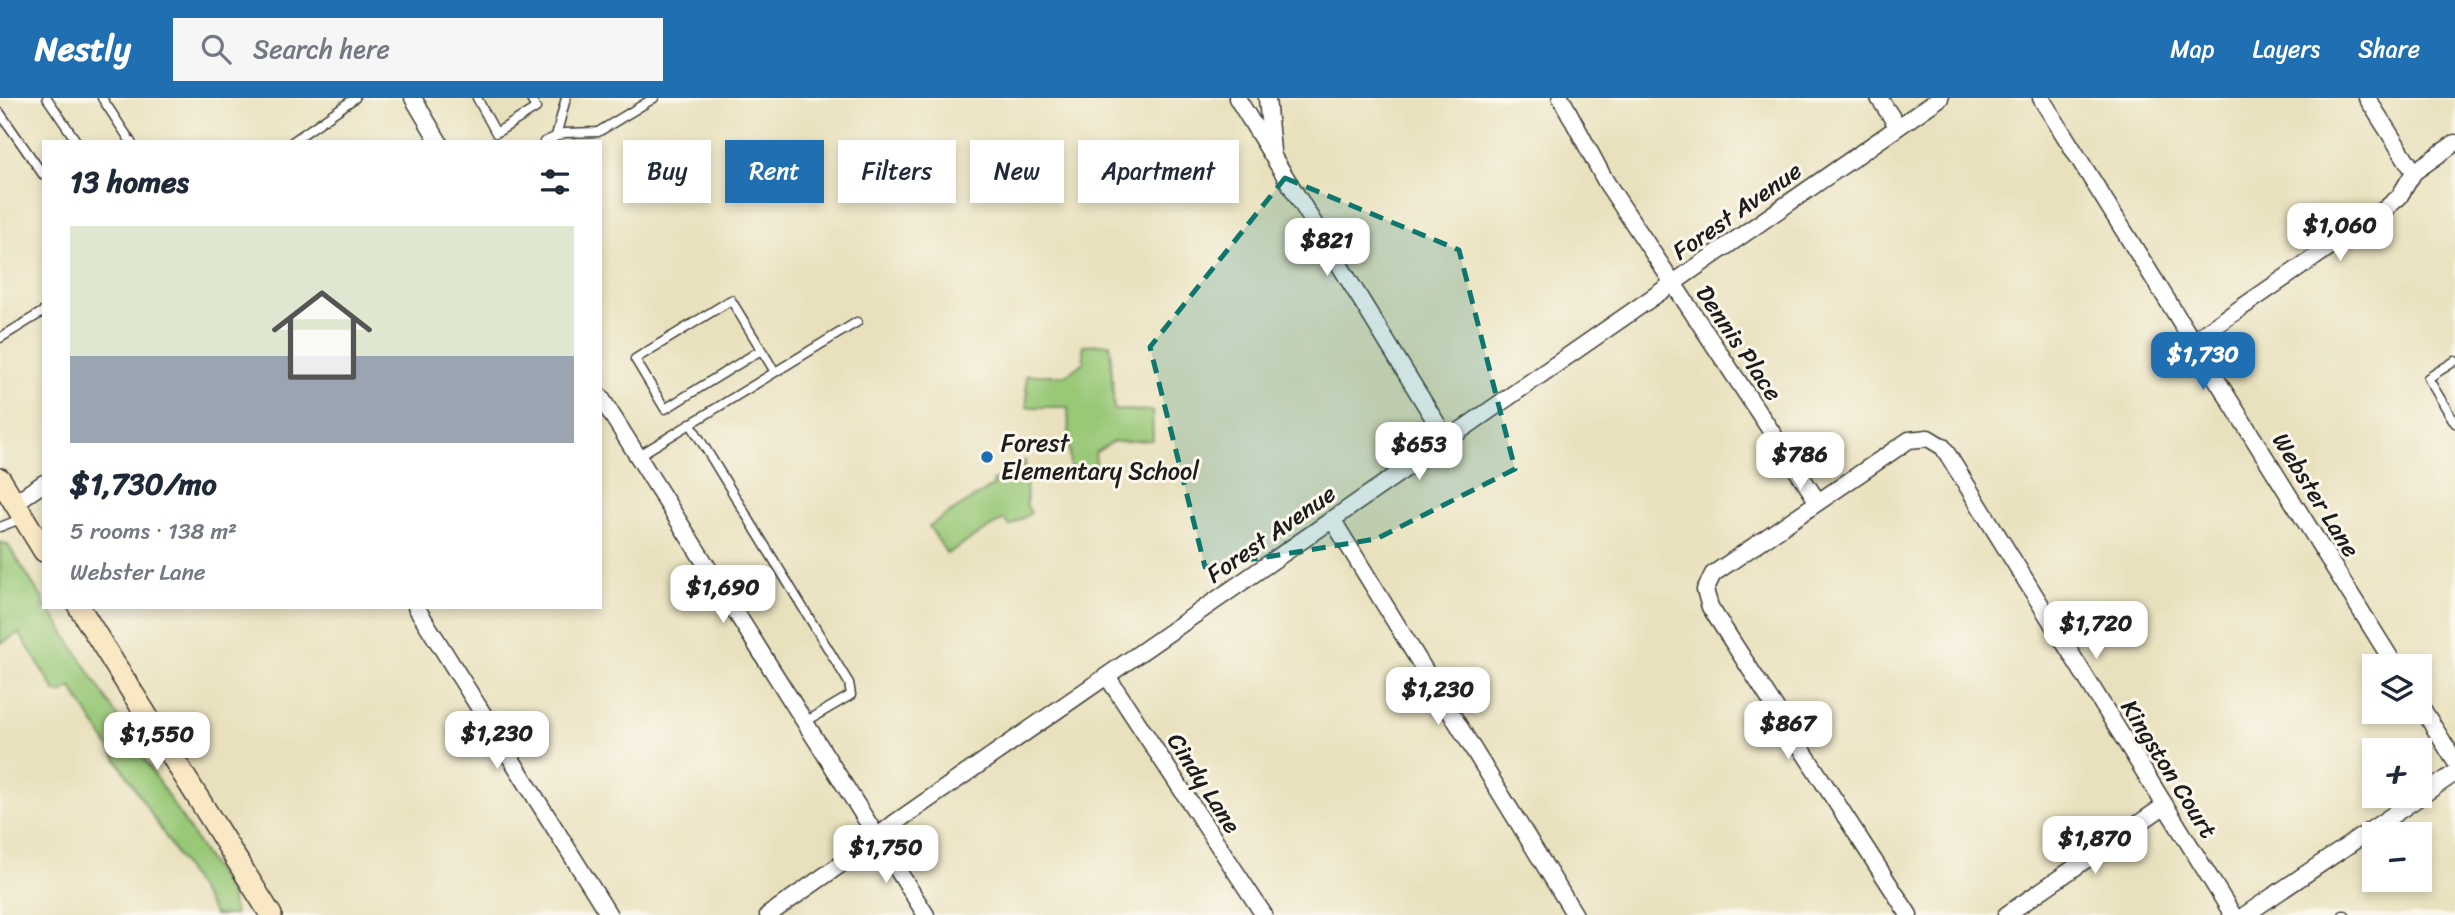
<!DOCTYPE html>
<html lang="en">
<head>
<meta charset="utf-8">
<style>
  body { margin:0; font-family:Sriracha,sans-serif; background:#f6f6f7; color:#1f2937; height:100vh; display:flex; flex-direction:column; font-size:26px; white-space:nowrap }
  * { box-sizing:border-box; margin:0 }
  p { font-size:23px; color:#747a83 }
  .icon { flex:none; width:38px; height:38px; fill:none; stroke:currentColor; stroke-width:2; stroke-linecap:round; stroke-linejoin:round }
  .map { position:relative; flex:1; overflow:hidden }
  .details { position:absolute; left:42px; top:42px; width:560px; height:469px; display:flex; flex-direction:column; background:#fff; border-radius:0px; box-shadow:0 4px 10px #0003 }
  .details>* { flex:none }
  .guide { position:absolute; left:623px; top:42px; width:665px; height:63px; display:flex; gap:14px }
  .buttons { position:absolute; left:2362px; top:556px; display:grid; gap:14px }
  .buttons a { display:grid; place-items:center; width:70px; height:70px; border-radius:0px; background:#fff; box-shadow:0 4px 10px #0003; font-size:35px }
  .price { position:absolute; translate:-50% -60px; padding:0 16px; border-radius:14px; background:#fff; color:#222; font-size:23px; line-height:46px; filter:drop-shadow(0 2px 4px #0008) }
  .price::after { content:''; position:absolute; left:50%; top:42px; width:21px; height:16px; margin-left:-10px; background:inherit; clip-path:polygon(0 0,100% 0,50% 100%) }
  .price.current { background:#1f6fb2; color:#fff }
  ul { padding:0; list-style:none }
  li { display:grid; align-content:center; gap:14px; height:371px; padding:0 28px }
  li+li { border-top:2px solid #e0e1e3 }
  li span { display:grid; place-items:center; height:217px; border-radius:0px; color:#555 }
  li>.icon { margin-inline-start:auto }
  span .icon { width:126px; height:126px; fill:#fffc; stroke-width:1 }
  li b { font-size:30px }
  h2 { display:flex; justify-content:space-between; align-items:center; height:84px; padding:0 28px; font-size:30px }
  .chip { padding:0 24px; border-radius:0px; background:#fff; box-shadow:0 4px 10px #0003; font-size:24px; line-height:63px }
  .chip.current { background:#1f6fb2; color:#fff }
  header { display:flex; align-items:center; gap:42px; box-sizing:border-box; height:98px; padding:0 35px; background:#1f6fb2; color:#fff }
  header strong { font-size:33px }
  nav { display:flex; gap:38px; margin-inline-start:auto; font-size:24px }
  .search { width:490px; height:63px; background:#f6f6f7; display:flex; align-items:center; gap:18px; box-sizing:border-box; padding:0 24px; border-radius:0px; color:#747a83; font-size:26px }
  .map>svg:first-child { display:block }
  .green { fill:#99c877; stroke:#5a724a; stroke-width:2 }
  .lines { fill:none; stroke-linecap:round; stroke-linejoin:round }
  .lane-casing { stroke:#3b3a34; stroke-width:11 }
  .street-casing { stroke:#3b3a34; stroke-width:19 }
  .secondary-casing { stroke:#3b3a34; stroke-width:24 }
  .lane { stroke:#fff; stroke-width:8 }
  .street { stroke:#fff; stroke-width:16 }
  .secondary { stroke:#fae7c3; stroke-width:21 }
  .marked { fill:#0f766e; fill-opacity:0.2; stroke:#0f766e; stroke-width:5; stroke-dasharray:14 9; stroke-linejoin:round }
  .poi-dot { fill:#1f6fb2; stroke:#fbf7ec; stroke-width:2.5 }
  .labels { text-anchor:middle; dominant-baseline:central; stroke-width:6; stroke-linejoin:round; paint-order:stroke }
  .street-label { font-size:24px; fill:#1c1c1c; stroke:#fbf7ec }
  .poi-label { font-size:24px; fill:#1c1c1c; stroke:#fbf7ec; text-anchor:start }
</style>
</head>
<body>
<header>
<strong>Nestly</strong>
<div class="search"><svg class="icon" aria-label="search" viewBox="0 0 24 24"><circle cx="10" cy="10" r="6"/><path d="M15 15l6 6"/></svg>Search here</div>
<nav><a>Map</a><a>Layers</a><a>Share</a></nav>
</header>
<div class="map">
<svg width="2455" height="817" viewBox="0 0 2455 817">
  <rect width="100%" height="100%" fill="#fbf7ec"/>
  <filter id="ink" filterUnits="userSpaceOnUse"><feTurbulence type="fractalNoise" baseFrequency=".0143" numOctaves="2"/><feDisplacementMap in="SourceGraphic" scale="14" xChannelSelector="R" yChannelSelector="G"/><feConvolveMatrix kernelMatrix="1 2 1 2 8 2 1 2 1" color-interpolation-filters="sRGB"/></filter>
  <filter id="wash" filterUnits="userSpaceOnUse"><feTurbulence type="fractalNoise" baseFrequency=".00686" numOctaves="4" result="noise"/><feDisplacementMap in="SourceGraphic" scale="28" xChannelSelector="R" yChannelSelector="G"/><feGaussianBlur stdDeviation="1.57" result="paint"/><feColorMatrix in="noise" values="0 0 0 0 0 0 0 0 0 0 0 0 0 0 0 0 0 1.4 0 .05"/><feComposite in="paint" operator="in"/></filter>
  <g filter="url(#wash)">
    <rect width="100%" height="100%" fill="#e9e1be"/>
    <path class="green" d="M1110 246 1114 312 1152 313 1153 342 1112 344 1095 355 1097 373 1070 374 1068 309H1027L1026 277H1066L1084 264 1083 247Z
      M1025 363 1027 408 1031 415 1010 428 1004 421 947 456 929 428 994 387 993 383Z
      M0 444 8 447 44 503V509H48L230 796 235 817H215L71 589 61 595 56 594 19 535 0 546Z"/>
  </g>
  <g filter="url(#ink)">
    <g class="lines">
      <g class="lane-casing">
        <path id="lane" d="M47 0 77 44
          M102 0 131 44
          M477 0 496 35 536 10 530 0
          M0 15 44 78
          M556 38 566 0
          M292 44 355 0
          M544 44 564 35 598 34 654 0
          M0 240 44 213
          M761 252 665 311 635 261 731 202 775 274
          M2455 263 2428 280 2455 325
          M690 325 849 585 851 597 805 624
          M638 358 857 224
          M0 429 23 420
          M2343 817H2345"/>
      </g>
      <g class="street-casing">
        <path id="street" d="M413 0 439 44
          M1237 0 1447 342
          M1267 0 1272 53
          M1561 0 1606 84 1818 404
          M1879 0 1898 29
          M2041 0 2396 569
          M2367 0 2414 74
          M2193 243 2386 110 2399 99 2414 74 2455 45
          M600 298 926 817
          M14 405 44 385
          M1332 421 1575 817
          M416 509 609 817
          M1107 578 1264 817
          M2420 607 2455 663
          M768 817 857 755 896 724 1940 0
          M1909 817 1710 509 1705 492 1713 476 1909 342 1928 340 1943 349 2233 817
          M2006 817 2164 708
          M2245 817 2455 675"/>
      </g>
      <g class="secondary-casing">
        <path id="secondary" d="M0 381 44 453
          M79 509 271 817"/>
      </g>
      <use href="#lane" class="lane"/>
      <use href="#street" class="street"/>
      <use href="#secondary" class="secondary"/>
    </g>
  </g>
  <path class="marked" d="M1285 80 1459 152 1515 371 1376 441 1205 469 1150 249Z"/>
  <circle class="poi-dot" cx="987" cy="359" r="7"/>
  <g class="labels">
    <g class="street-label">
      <text transform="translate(1737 113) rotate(-35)">Forest Avenue</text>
      <text transform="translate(1739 245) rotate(56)">Dennis Place</text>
      <text transform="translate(2316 397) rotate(58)">Webster Lane</text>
      <text transform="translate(1271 436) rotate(-35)">Forest Avenue</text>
      <text transform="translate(2169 671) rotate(58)">Kingston Court</text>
      <text transform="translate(1204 685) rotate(57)">Cindy Lane</text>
    </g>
    <g class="poi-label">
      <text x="1001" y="345">Forest<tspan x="1001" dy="28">Elementary School</tspan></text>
    </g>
  </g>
</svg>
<div class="buttons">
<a><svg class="icon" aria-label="layers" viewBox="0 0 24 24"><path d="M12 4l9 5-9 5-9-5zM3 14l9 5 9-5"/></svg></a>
<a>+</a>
<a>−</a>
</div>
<b class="price" style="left:2340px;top:165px">$1,060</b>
<b class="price" style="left:1327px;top:180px">$821</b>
<b class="price current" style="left:2203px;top:294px">$1,730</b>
<b class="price" style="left:1419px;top:384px">$653</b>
<b class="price" style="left:1800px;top:394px">$786</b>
<b class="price" style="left:723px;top:527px">$1,690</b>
<b class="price" style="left:2096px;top:563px">$1,720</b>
<b class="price" style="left:1438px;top:629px">$1,230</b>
<b class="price" style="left:1788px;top:663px">$867</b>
<b class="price" style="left:497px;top:673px">$1,230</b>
<b class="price" style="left:157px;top:674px">$1,550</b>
<b class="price" style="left:2095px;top:778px">$1,870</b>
<b class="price" style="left:886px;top:787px">$1,750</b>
<div class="guide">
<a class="chip">Buy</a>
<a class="chip current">Rent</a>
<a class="chip">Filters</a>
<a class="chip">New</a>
<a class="chip">Apartment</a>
</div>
<section class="details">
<h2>13 homes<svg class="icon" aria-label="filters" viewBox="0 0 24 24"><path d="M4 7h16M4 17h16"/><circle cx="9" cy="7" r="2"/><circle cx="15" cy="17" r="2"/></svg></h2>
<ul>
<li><span style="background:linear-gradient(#dfe7d0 60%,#9aa5b1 0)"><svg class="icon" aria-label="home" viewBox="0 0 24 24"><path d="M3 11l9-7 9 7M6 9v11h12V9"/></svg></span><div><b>$1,730/mo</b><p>5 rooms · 138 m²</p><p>Webster Lane</p></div></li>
</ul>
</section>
</div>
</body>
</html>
